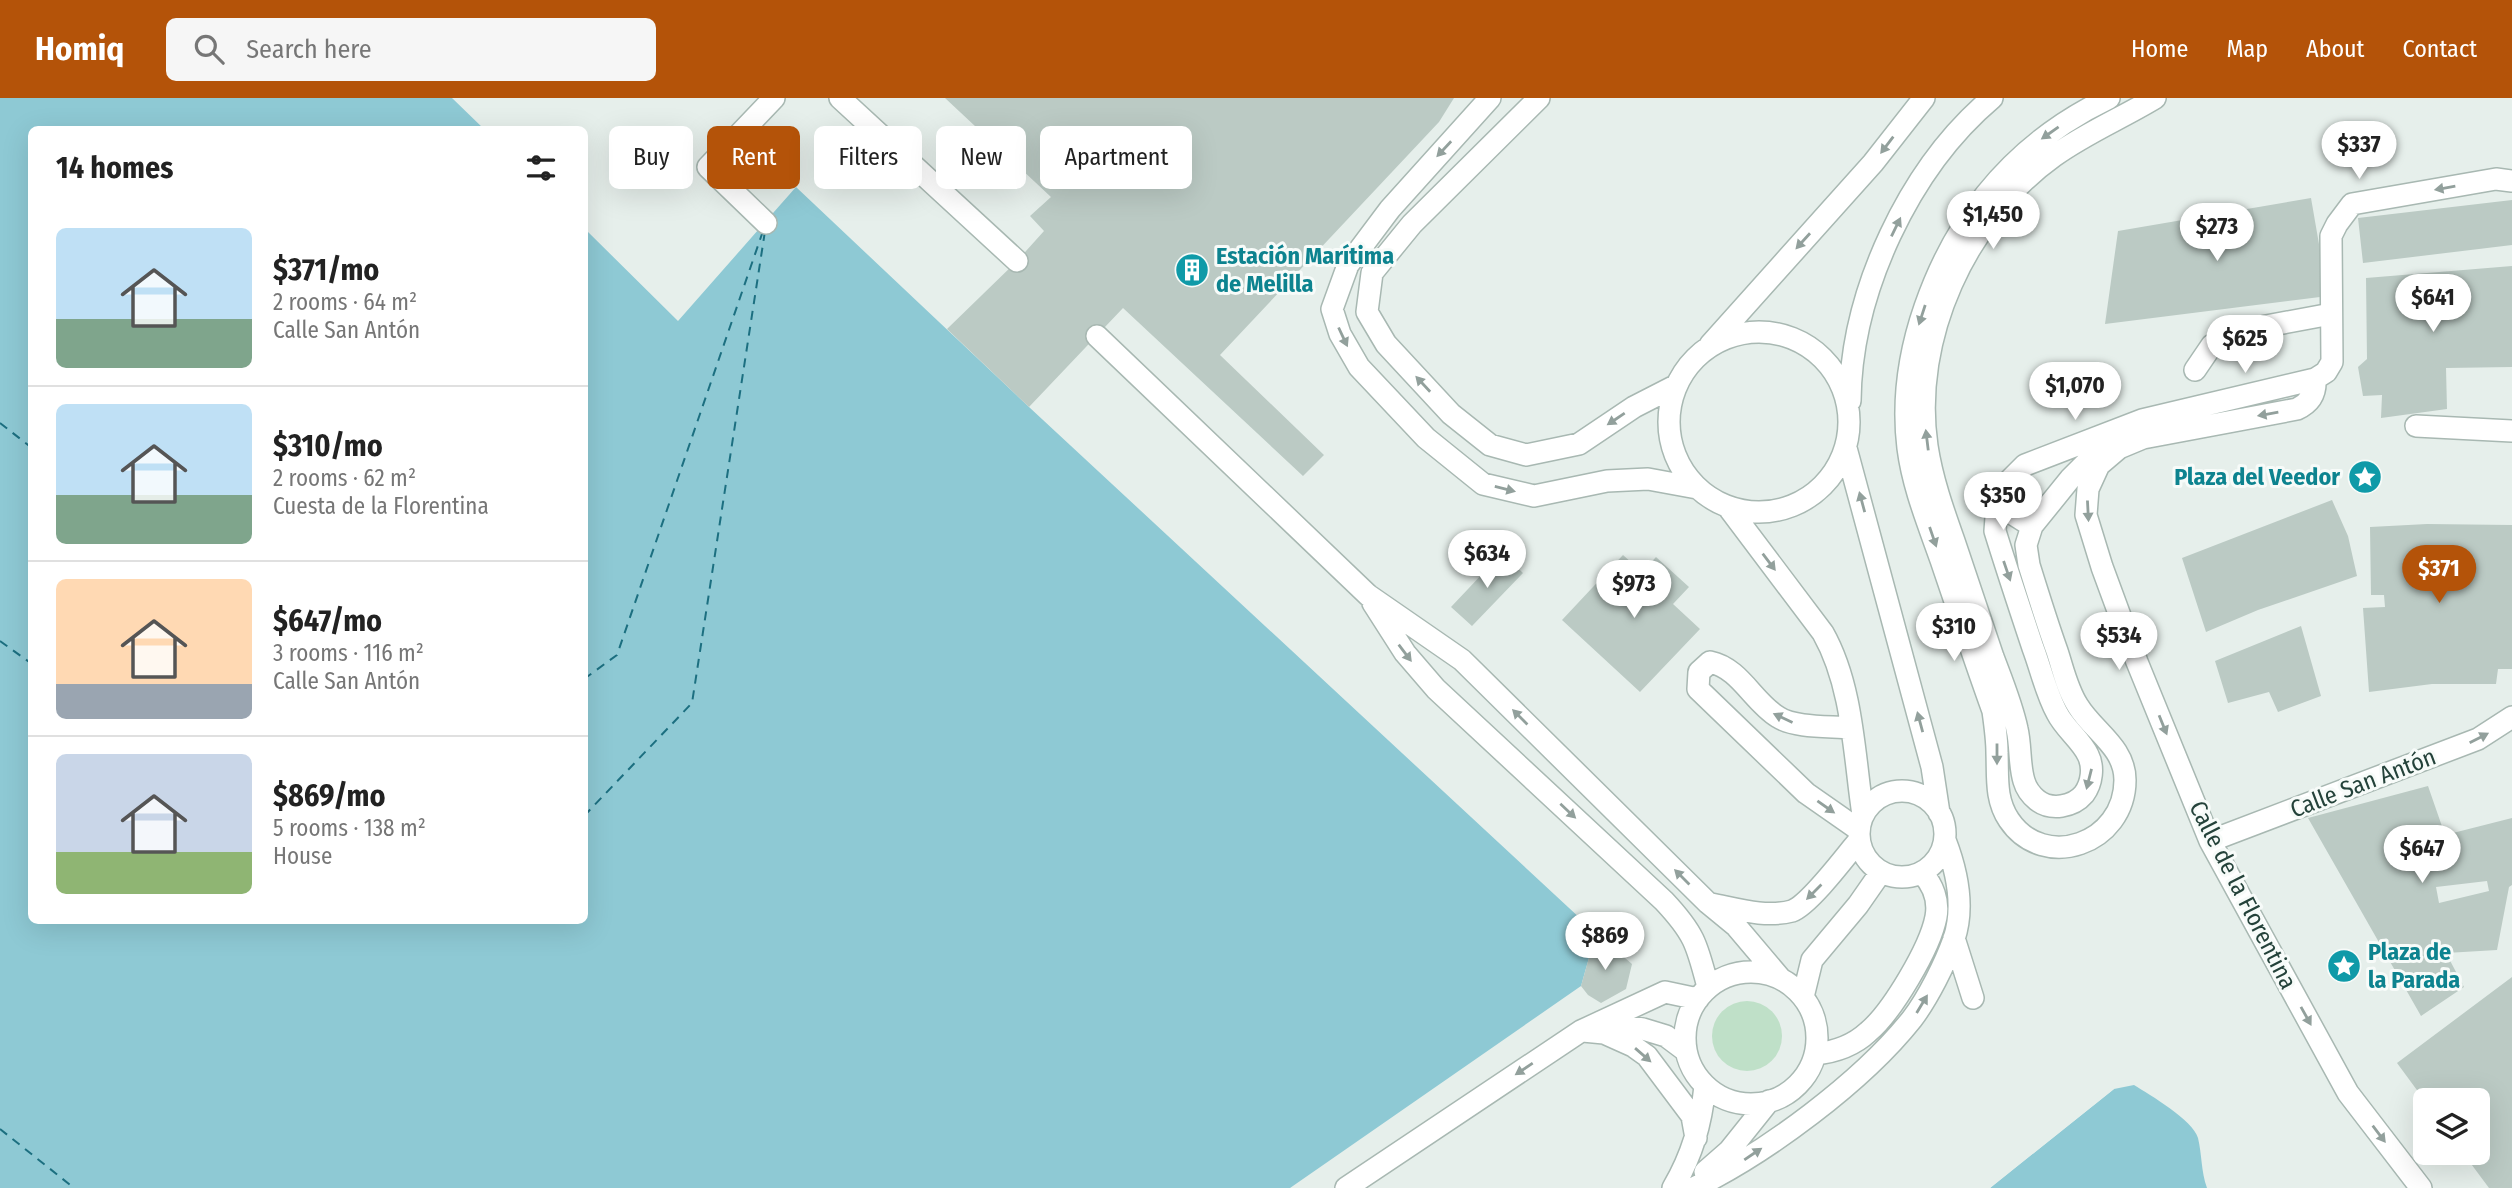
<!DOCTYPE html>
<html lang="en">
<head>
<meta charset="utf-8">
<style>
  body { margin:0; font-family:"Fira Sans Condensed",sans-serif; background:#f6f6f6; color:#222; height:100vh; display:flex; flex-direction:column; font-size:26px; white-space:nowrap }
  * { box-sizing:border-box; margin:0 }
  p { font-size:23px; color:#767676 }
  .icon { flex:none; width:38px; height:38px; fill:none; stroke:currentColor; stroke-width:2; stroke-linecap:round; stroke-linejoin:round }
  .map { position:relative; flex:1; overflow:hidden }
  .drawer { position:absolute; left:28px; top:28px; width:560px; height:798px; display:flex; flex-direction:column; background:#fff; border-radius:10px; box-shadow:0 7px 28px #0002 }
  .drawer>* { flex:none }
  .guide { position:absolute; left:609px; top:28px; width:665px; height:63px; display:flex; gap:14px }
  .controls { position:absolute; left:2413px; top:990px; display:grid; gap:14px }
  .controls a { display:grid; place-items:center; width:77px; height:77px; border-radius:10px; background:#fff; box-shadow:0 7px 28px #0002; font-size:35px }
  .price { position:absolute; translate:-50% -60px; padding:0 16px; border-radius:24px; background:#fff; color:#222; font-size:23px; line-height:46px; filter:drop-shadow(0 2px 4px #0008) }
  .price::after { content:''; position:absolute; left:50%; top:42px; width:21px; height:16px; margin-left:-10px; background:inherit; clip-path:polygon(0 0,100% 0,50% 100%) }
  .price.active { background:#b45309; color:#fff }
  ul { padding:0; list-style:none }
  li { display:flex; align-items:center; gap:21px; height:175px; padding:0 28px }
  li+li { border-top:2px solid #e0e0e0 }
  li span { display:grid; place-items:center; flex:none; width:196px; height:140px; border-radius:10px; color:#555 }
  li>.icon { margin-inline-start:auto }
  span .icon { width:84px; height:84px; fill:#fffc; stroke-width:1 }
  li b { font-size:30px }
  h2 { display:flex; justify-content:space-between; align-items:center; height:84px; padding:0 28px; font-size:30px }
  .pill { padding:0 24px; border-radius:10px; background:#fff; box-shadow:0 7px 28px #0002; font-size:24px; line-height:63px }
  .pill.active { background:#b45309; color:#fff }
  header { display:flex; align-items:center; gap:42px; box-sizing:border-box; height:98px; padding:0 35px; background:#b45309; color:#fff }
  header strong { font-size:33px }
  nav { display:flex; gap:38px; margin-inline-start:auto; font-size:24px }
  .search { width:490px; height:63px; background:#f6f6f6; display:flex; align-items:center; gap:18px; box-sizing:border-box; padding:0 24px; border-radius:10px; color:#767676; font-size:26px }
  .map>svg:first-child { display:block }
  .green { fill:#bfe0c8 }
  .water { fill:#8ec9d4 }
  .pier { fill:#e6efeb }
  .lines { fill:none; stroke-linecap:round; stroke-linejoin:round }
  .ferry { stroke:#1c6f80; stroke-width:2; stroke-dasharray:9 7; stroke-linecap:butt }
  .building { fill:#bbcac4; fill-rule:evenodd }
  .service-casing { stroke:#a8b8b2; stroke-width:24 }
  .minor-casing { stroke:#a8b8b2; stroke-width:24 }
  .service { stroke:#fff; stroke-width:21 }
  .minor { stroke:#fff; stroke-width:21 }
  .oneway { fill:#92a09c }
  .labels { text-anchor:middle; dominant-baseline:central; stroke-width:6; stroke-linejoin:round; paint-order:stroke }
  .culture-label { font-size:24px; font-weight:bold; fill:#0d838f; stroke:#f7fbf9; text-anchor:start }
  .street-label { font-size:24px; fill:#24423a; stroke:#f7fbf9 }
</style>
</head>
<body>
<header>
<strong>Homiq</strong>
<div class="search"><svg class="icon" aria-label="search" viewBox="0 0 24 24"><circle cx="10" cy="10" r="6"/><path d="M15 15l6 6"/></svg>Search here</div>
<nav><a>Home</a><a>Map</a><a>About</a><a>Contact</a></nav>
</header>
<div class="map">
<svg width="2512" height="1090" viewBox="0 0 2512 1090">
  <rect width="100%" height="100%" fill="#e6efeb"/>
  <path class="green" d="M1712 938a35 35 0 1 1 70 0a35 35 0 1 1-70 0Z"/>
  <path class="water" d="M0 0H452L484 31 32 32V822H584L585 131 678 223 796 89 1029 309 1596 835 1581 888 1290 1090H0Z
    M2134 987C2150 997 2193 1022 2198 1040 2202 1057 2201 1073 2207 1090H1990L2114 991Z"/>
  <path class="pier" d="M2112 988 2114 991 1990 1090H1987Z"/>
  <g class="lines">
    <path class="ferry" d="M0 325 32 350
      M0 543 32 566
      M584 581 617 557 763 133
      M584 718 692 605 765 133
      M0 1031 74 1090"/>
  </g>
  <path class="building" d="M945 0H1454L1439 24 1220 257 1324 357 1303 378 1123 210 1029 309 947 231 1017 163 1044 133 1030 118 1051 99Z
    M2311 100 2328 198 2105 226 2118 133Z
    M2512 102V147L2363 165 2358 120Z
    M2512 168V269L2446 270 2447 311 2381 320 2382 297 2363 298 2358 269 2367 261 2366 180Z
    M2332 402 2348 438 2357 478 2258 512 2206 534 2182 460Z
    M2427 426 2512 427V571H2498L2496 586H2432L2369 594 2363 510 2385 509 2384 497H2371L2370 429Z
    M1502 455 1523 475 1472 528 1451 509Z
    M1623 457 1642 474 1656 459 1689 489 1673 506 1700 531 1640 594 1562 522Z
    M2301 528 2321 598 2278 614 2269 594 2228 605 2215 563Z
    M2428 688 2445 737 2512 720V787L2509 789 2497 852 2446 855 2464 889 2421 918 2308 720ZM2487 783 2489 793 2439 805 2436 789Z
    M1596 835 1632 866 1626 891 1601 905 1588 897 1581 888Z
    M2512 879V1090H2489L2463 1055H2478V1003H2425L2397 965Z"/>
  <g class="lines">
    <g class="service-casing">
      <path id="service" d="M840 0 1017 163
        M1490 0 1390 111 1348 167 1332 211 1340 236 1359 269 1426 340 1483 386 1534 398 1607 383 1648 381 1697 390
        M1539 0 1412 126 1372 175 1367 214 1386 246 1451 316 1490 347 1526 357 1579 346 1634 309 1675 288
        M766 125 708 69 774 0
        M1669 324a90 90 0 1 1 180 0a90 90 0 1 1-180 0Z
        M1097 238 1368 497 1462 562 1708 805 1736 828 1780 880
        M1710 247 1873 65 1924 0
        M2195 272 2212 247 2234 234 2331 216
        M1850 303C1851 194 1909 70 1992 0
        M1846 350 1932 669 1939 715
        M1728 409 1823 535C1853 588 1854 657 1863 717
        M1373 505 1405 555 1436 591 1664 803C1695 836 1697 847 1708 889
        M1850 630C1830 628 1795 630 1778 619 1753 604 1740 570 1710 564L1699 574 1698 591 1806 695 1859 732
        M1859 736a43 43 0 1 1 86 0a43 43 0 1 1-86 0Z
        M1711 806C1737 811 1765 820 1792 813 1809 807 1846 758 1859 742
        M1954 840 1973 900
        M1685 940a66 66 0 1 1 132 0a66 66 0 1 1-132 0Z
        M1803 899 1812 862 1858 807 1881 774
        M1603 925 1643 931 1666 938 1686 953
        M1583 933 1604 935 1633 948 1647 958 1692 1018 1696 1040
        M1815 956C1835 954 1853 948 1868 934 1892 914 1930 850 1936 819 1939 803 1933 787 1922 775
        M1705 1074 1729 1053 1769 1003
        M1346 1090 1581 933 1665 894 1698 901
        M1673 1090C1692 1057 1701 1027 1705 988
        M1694 1090C1766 1055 1862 984 1912 921 1928 900 1945 866 1954 841 1965 808 1957 773 1945 742"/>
    </g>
    <g class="minor-casing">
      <path id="minor" d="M2109 0C2017 44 1958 114 1925 209 1909 255 1902 301 1908 350 1913 389 1928 425 1941 462 1958 512 1975 563 1993 613 1995 627 1997 641 1997 655 1998 679 1995 701 2009 722 2044 774 2125 746 2125 682 2125 649 2093 633 2078 608 2067 591 2063 571 2057 553 2047 525 2038 496 2029 467L2026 447 2032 428 2070 381 2092 359 2120 337
        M2155 0C2122 20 2086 35 2054 58 1966 121 1911 240 1927 348 1932 381 1943 412 1954 443 1967 482 1980 521 1993 559 2002 583 2012 607 2017 631 2021 648 2019 667 2024 683 2026 690 2031 697 2037 702 2051 713 2073 709 2084 696 2092 685 2094 669 2088 657 2081 642 2065 631 2057 615 2046 595 2041 571 2033 550 2020 511 2007 472 1995 433L1997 406 2008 384 2025 367 2142 322 2315 281 2326 274 2332 264 2331 138 2337 126 2352 106 2496 81 2512 83
        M2315 281C2316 295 2310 305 2297 311L2143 340 2119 350 2099 367 2088 391 2086 417 2102 469 2137 564 2210 743 2348 995 2421 1090
        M2416 328 2512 333
        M1997 406 2032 428
        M2210 743 2478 641 2512 619"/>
    </g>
    <use href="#service" class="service"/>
    <use href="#minor" class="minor"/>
  </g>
  <defs><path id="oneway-solid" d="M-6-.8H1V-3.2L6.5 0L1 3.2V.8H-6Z" transform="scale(1.75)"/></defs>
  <g class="oneway">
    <use href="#oneway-solid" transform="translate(2050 35) rotate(145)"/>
    <use href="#oneway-solid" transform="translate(1887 47) rotate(127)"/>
    <use href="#oneway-solid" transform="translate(1444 51) rotate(133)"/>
    <use href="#oneway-solid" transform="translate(2445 90) rotate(170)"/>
    <use href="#oneway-solid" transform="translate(1896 129) rotate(-64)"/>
    <use href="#oneway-solid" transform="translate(1803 143) rotate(132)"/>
    <use href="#oneway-solid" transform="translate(1922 217) rotate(108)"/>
    <use href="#oneway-solid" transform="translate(1343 239) rotate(65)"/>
    <use href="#oneway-solid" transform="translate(1423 286) rotate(-133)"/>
    <use href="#oneway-solid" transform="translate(2268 316) rotate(170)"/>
    <use href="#oneway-solid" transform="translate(1616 321) rotate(146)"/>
    <use href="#oneway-solid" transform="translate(1927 342) rotate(-97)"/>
    <use href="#oneway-solid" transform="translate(1505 391) rotate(14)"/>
    <use href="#oneway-solid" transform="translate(1862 404) rotate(-105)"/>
    <use href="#oneway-solid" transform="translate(2088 413) rotate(87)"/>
    <use href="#oneway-solid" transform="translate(1933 439) rotate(71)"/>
    <use href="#oneway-solid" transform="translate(1769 464) rotate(53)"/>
    <use href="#oneway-solid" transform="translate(2007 473) rotate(71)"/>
    <use href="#oneway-solid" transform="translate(1405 555) rotate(53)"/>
    <use href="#oneway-solid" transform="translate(1520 619) rotate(-135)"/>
    <use href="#oneway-solid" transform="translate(1783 620) rotate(-155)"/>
    <use href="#oneway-solid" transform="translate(1920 624) rotate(-105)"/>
    <use href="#oneway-solid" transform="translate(2163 627) rotate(68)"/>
    <use href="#oneway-solid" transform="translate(2479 640) rotate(-27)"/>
    <use href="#oneway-solid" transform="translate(1997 656) rotate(90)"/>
    <use href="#oneway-solid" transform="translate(2089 681) rotate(104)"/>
    <use href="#oneway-solid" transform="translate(1826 709) rotate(35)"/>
    <use href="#oneway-solid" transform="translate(1568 713) rotate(43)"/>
    <use href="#oneway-solid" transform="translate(1682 779) rotate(-135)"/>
    <use href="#oneway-solid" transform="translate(1814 794) rotate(135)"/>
    <use href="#oneway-solid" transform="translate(1922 906) rotate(-59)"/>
    <use href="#oneway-solid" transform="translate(2306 918) rotate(61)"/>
    <use href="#oneway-solid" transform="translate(1643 957) rotate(41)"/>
    <use href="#oneway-solid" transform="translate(1524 971) rotate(146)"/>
    <use href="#oneway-solid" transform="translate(2379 1036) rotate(53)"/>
    <use href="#oneway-solid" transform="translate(1753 1056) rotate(-34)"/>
  </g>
  <defs>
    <g id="building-disc" transform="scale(1.75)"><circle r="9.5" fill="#0f9aa8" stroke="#f7fbf9"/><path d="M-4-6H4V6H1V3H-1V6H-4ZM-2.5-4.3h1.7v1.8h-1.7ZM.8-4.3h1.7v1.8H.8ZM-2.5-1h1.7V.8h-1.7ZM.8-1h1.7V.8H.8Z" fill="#fff"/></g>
    <g id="sight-disc" transform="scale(1.75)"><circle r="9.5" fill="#0f9aa8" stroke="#f7fbf9"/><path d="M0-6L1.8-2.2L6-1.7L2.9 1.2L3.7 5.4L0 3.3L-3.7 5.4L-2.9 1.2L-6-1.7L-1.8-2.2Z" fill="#fff"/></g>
  </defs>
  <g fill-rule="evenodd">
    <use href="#building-disc" x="1192" y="172"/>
    <use href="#sight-disc" x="2365" y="379"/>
    <use href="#sight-disc" x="2344" y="868"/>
  </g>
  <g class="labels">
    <g class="culture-label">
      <text x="1216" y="158">Estación Marítima<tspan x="1216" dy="28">de Melilla</tspan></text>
      <text x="2340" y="379" text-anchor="end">Plaza del Veedor</text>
      <text x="2368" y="854">Plaza de<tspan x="2368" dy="28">la Parada</tspan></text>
    </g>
    <g class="street-label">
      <text transform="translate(2363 685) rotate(-21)">Calle San Antón</text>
      <text transform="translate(2243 797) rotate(63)">Calle de la Florentina</text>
    </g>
  </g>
</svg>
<div class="controls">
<a><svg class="icon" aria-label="layers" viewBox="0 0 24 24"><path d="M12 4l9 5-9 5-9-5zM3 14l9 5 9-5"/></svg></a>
</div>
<b class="price" style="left:2359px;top:83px">$337</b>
<b class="price" style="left:1993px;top:153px">$1,450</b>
<b class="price" style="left:2217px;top:165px">$273</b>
<b class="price" style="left:2433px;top:236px">$641</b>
<b class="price" style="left:2245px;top:277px">$625</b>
<b class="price" style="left:2075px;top:324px">$1,070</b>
<b class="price" style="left:2003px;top:434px">$350</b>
<b class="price" style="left:1487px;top:492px">$634</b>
<b class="price active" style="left:2439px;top:507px">$371</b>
<b class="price" style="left:1634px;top:522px">$973</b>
<b class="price" style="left:1954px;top:565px">$310</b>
<b class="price" style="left:2119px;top:574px">$534</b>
<b class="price" style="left:2422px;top:787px">$647</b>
<b class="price" style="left:1605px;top:874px">$869</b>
<div class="guide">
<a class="pill">Buy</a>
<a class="pill active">Rent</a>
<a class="pill">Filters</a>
<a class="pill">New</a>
<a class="pill">Apartment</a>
</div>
<section class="drawer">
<h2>14 homes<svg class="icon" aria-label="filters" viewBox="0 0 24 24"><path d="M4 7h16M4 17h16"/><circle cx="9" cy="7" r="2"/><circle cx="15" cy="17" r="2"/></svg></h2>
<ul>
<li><span style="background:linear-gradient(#bfe0f5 65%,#7fa58c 0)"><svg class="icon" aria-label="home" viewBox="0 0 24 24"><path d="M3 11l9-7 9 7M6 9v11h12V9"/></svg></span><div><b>$371/mo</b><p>2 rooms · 64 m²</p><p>Calle San Antón</p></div></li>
<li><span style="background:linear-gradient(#bfe0f5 65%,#7fa58c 0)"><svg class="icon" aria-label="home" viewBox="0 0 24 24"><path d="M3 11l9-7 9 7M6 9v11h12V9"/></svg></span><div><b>$310/mo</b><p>2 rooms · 62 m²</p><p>Cuesta de la Florentina</p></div></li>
<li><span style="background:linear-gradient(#ffd9b3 75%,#9aa5b1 0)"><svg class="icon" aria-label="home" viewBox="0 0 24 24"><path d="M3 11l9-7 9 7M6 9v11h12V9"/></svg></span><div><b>$647/mo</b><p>3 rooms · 116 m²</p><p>Calle San Antón</p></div></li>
<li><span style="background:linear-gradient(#c9d6e8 70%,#8fb573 0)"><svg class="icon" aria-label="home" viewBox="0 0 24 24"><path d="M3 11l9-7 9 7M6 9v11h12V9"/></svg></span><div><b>$869/mo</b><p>5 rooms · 138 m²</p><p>House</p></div></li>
</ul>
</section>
</div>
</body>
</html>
